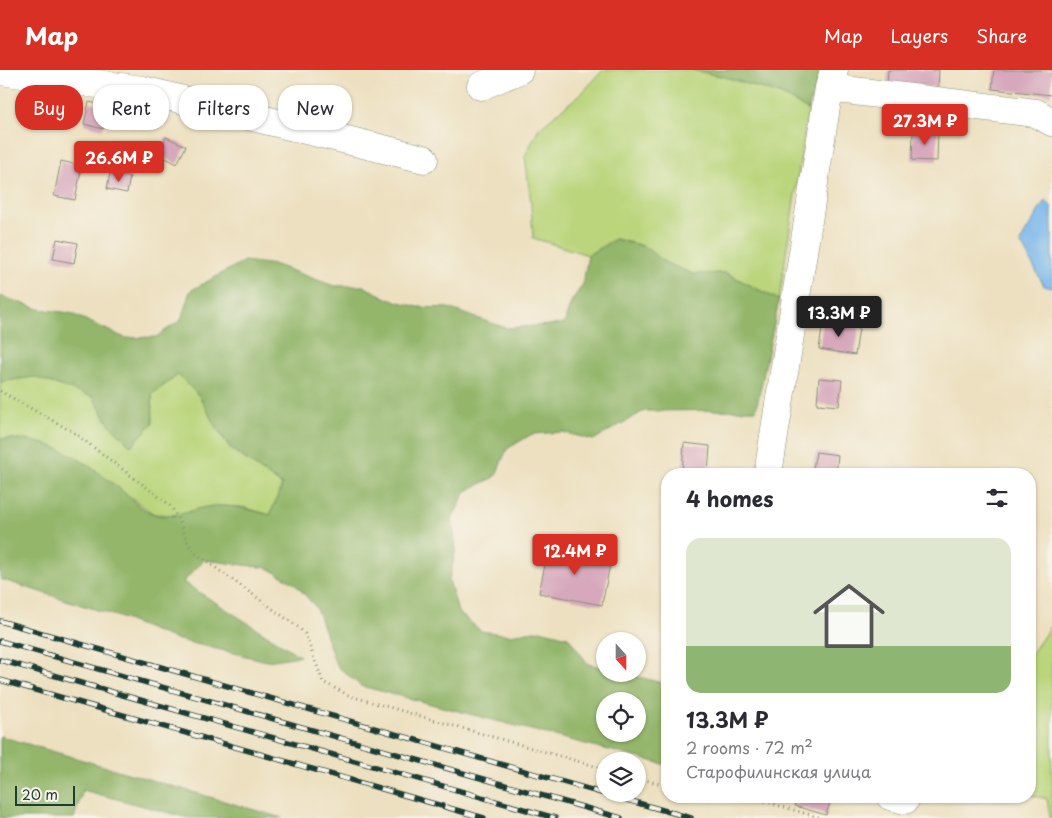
<!DOCTYPE html>
<html lang="en">
<head>
<meta charset="utf-8">
<style>
  body { margin:0; font-family:"Playpen Sans",sans-serif; background:#f7f7f7; color:#2b2b33; height:100vh; display:flex; flex-direction:column; font-size:19px; white-space:nowrap }
  * { box-sizing:border-box; margin:0 }
  p { font-size:16px; color:#7c7c81 }
  .icon { flex:none; width:28px; height:28px; fill:none; stroke:currentColor; stroke-width:2; stroke-linecap:round; stroke-linejoin:round }
  .map { position:relative; flex:1; overflow:hidden }
  .drawer { position:absolute; left:661px; top:398px; width:375px; height:335px; display:flex; flex-direction:column; background:#fff; border-radius:20px; box-shadow:0 1px 4px #0004 }
  .drawer>* { flex:none }
  .guide { position:absolute; left:15px; top:15px; width:475px; height:45px; display:flex; gap:10px }
  .needle { width:32px; rotate:159deg }
  .buttons { position:absolute; left:596px; top:562px; display:grid; gap:10px }
  .buttons a { display:grid; place-items:center; width:50px; height:50px; border-radius:50%; background:#fff; box-shadow:0 1px 4px #0004; font-size:25px }
  .scale { position:absolute; left:15px; bottom:12px; width:60px; box-sizing:border-box; padding-left:5px; border:2px solid #1f3d34; border-top:0; font-size:14px; line-height:18px; white-space:nowrap; color:#1f3d34; -webkit-text-stroke:4px #f7f3e8; paint-order:stroke }
  .price { position:absolute; translate:-50% -42px; padding:0 11px; border-radius:5px; background:#d93025; color:#fff; font-size:16px; line-height:32px; filter:drop-shadow(0 1px 2px #0008) }
  .price::after { content:''; position:absolute; left:50%; top:30px; width:15px; height:11px; margin-left:-8px; background:inherit; clip-path:polygon(0 0,100% 0,50% 100%) }
  .price.current { background:#222; color:#fff }
  ul { padding:0; list-style:none }
  li { display:grid; align-content:center; gap:10px; height:265px; padding:0 25px }
  li span { display:grid; place-items:center; height:155px; border-radius:15px; color:#555 }
  li>.icon { margin-inline-start:auto }
  span .icon { width:90px; height:90px; fill:#fffc; stroke-width:1 }
  li b { font-size:21px }
  h2 { display:flex; justify-content:space-between; align-items:center; height:60px; padding:0 25px; font-size:21px }
  .tag { padding:0 18px; border-radius:20px; background:#fff; box-shadow:0 1px 4px #0004; font-size:18px; line-height:45px }
  .tag.current { background:#d93025; color:#fff }
  header { display:flex; align-items:center; gap:30px; box-sizing:border-box; height:70px; padding:0 25px; background:#d93025; color:#fff }
  header strong { font-size:24px }
  nav { display:flex; gap:28px; margin-inline-start:auto; font-size:18px }
  .map>svg:first-child { display:block }
  .green { fill:#bad57b; stroke:#6c8958 }
  .forest { fill:#93b66b; stroke:#597a50; fill-rule:evenodd }
  .water { fill:#76b5ea; stroke:#4a798f }
  .building { fill:#d7a8bc }
  .lines { fill:none; stroke-linecap:round; stroke-linejoin:round }
  .minor-casing { stroke:#868e7a; stroke-width:29 }
  .path { stroke:#868e7a; stroke-width:3; stroke-dasharray:1 4; stroke-linecap:butt }
  .minor { stroke:#fff; stroke-width:28 }
  .rail-casing { stroke:#1f3d34; stroke-width:5.5 }
  .rail { stroke:#f7f3e8; stroke-width:4; stroke-dasharray:11; stroke-linecap:butt }
</style>
</head>
<body>
<header>
<strong>Map</strong>
<nav><a>Map</a><a>Layers</a><a>Share</a></nav>
</header>
<div class="map">
<svg width="1052" height="748" viewBox="0 0 1052 748">
  <rect width="100%" height="100%" fill="#f7f3e8"/>
  <filter id="ink" filterUnits="userSpaceOnUse"><feTurbulence type="fractalNoise" baseFrequency=".02" numOctaves="2"/><feDisplacementMap in="SourceGraphic" scale="10" xChannelSelector="R" yChannelSelector="G"/><feConvolveMatrix kernelMatrix="1 2 1 2 8 2 1 2 1" color-interpolation-filters="sRGB"/></filter>
  <filter id="wash" filterUnits="userSpaceOnUse"><feTurbulence type="fractalNoise" baseFrequency=".0096" numOctaves="4" result="noise"/><feDisplacementMap in="SourceGraphic" scale="20" xChannelSelector="R" yChannelSelector="G"/><feGaussianBlur stdDeviation="1.12" result="paint"/><feColorMatrix in="noise" values="0 0 0 0 0 0 0 0 0 0 0 0 0 0 0 0 0 1.4 0 .05"/><feComposite in="paint" operator="in"/></filter>
  <g filter="url(#wash)">
    <rect width="100%" height="100%" fill="#ede0c0"/>
    <path class="green" d="M603 0H692L725 7 782 25 808 40 779 230 726 203 693 204 666 193 643 176 615 169 588 185 533 168 531 133 525 86 539 58 583 22Z
      M178 305 200 327 214 354 231 379 282 415 270 445 243 437 212 436 183 445 154 444 129 426 20 369H0V312L34 306 93 327 109 354 153 353 152 324Z
      M1052 554V748H1050L1047 729 1030 725V586Z"/>
    <path class="forest" d="M692 0H821L808 40 782 25 725 7Z
      M615 169 643 176 666 193 693 204 726 203 779 230 756 340 644 341 593 370 563 362 532 364 507 379 495 407 466 421 452 449 456 479 449 510 458 542 481 561 510 565 540 560 568 567 588 594 605 598V604H626L667 614V695L361 616 336 595 316 537 294 513 268 498 204 490 183 512 300 586 267 591 175 569 116 546 0 509V369C55 368 78 387 120 419 129 427 142 440 154 444 175 451 194 437 214 436 234 435 251 440 270 445L282 415 231 379 214 354 200 327 178 305 152 324 153 353 131 376 109 354 93 327 34 307 0 312V226L39 239 70 243 125 268 156 267 181 250 190 221 244 191 276 195 334 216H363L389 229 418 237 448 238 506 258 564 254 571 232 583 214 588 185ZM605 631H638V664H605Z
      M0 666 282 748H188L83 720 74 748H0Z"/>
    <path class="water" d="M1045 130 1052 137V218L1044 216 1020 172Z"/>
    <g id="blocks">
      <path class="building" d="M888 0H939L938 17 887 14Z
        M994 0H1052V25L992 19Z
        M89 32 108 36 103 59 84 54Z
        M913 60 938 61 937 91 912 90Z
        M166 67 186 76 177 94 158 84Z
        M61 91 82 96 75 130 54 126Z
        M110 103 130 107 127 123 107 119Z
        M57 169 78 173 74 193 53 189Z
        M823 252 859 258 855 285 819 279Z
        M819 308 842 310 839 336 817 334Z
        M684 373 710 376 708 404H682Z
        M816 382 838 385 836 404H812Z
        M549 476 611 489 602 535 539 523Z
        M798 726H832L826 745 795 736Z"/>
    </g>
  </g>
  <g filter="url(#ink)">
    <use href="#blocks" fill-opacity="0" stroke="#868e7a" stroke-width="1"/>
    <g class="lines">
      <g class="minor-casing">
        <path id="minor" d="M0 1 143 20 424 89
          M481 16 519 0
          M829 18 1036 43 1052 52
          M768 404 829 18 834 0
          M890 726 905 730"/>
      </g>
      <path class="path" d="M0 321 73 362 166 432C181 445 181 467 195 483L298 557 305 564 323 612 350 626 605 699
        M638 708 668 716
        M728 726 759 730
        M757 726 760 730 821 748"/>
      <use href="#minor" class="minor"/>
      <g class="rail-casing">
        <path id="rail" d="M0 551 605 724
          M0 571 621 748
          M0 590 555 748
          M0 610 484 748
          M606 724 691 748"/>
      </g>
      <use href="#rail" class="rail"/>
    </g>
  </g>
</svg>
<div class="buttons">
<a><svg class="needle" viewBox="-14 -14 28 28"><path d="M0-13l5 13h-10z" fill="#e53935"/><path d="M0 13l5-13h-10z" fill="#7c7c81"/></svg></a>
<a><svg class="icon" aria-label="locate" viewBox="0 0 24 24"><circle cx="12" cy="12" r="6"/><path d="M12 2v4M12 18v4M2 12h4M18 12h4"/></svg></a>
<a><svg class="icon" aria-label="layers" viewBox="0 0 24 24"><path d="M12 4l9 5-9 5-9-5zM3 14l9 5 9-5"/></svg></a>
</div>
<div class="scale">20 m</div>
<b class="price" style="left:925px;top:76px">27.3M ₽</b>
<b class="price" style="left:119px;top:113px">26.6M ₽</b>
<b class="price current" style="left:839px;top:268px">13.3M ₽</b>
<b class="price" style="left:575px;top:506px">12.4M ₽</b>
<div class="guide">
<a class="tag current">Buy</a>
<a class="tag">Rent</a>
<a class="tag">Filters</a>
<a class="tag">New</a>
</div>
<section class="drawer">
<h2>4 homes<svg class="icon" aria-label="filters" viewBox="0 0 24 24"><path d="M4 7h16M4 17h16"/><circle cx="9" cy="7" r="2"/><circle cx="15" cy="17" r="2"/></svg></h2>
<ul>
<li><span style="background:linear-gradient(#dfe7d0 70%,#8fb573 0)"><svg class="icon" aria-label="home" viewBox="0 0 24 24"><path d="M3 11l9-7 9 7M6 9v11h12V9"/></svg></span><div><b>13.3M ₽</b><p>2 rooms · 72 m²</p><p>Старофилинская улица</p></div></li>
</ul>
</section>
</div>
</body>
</html>
